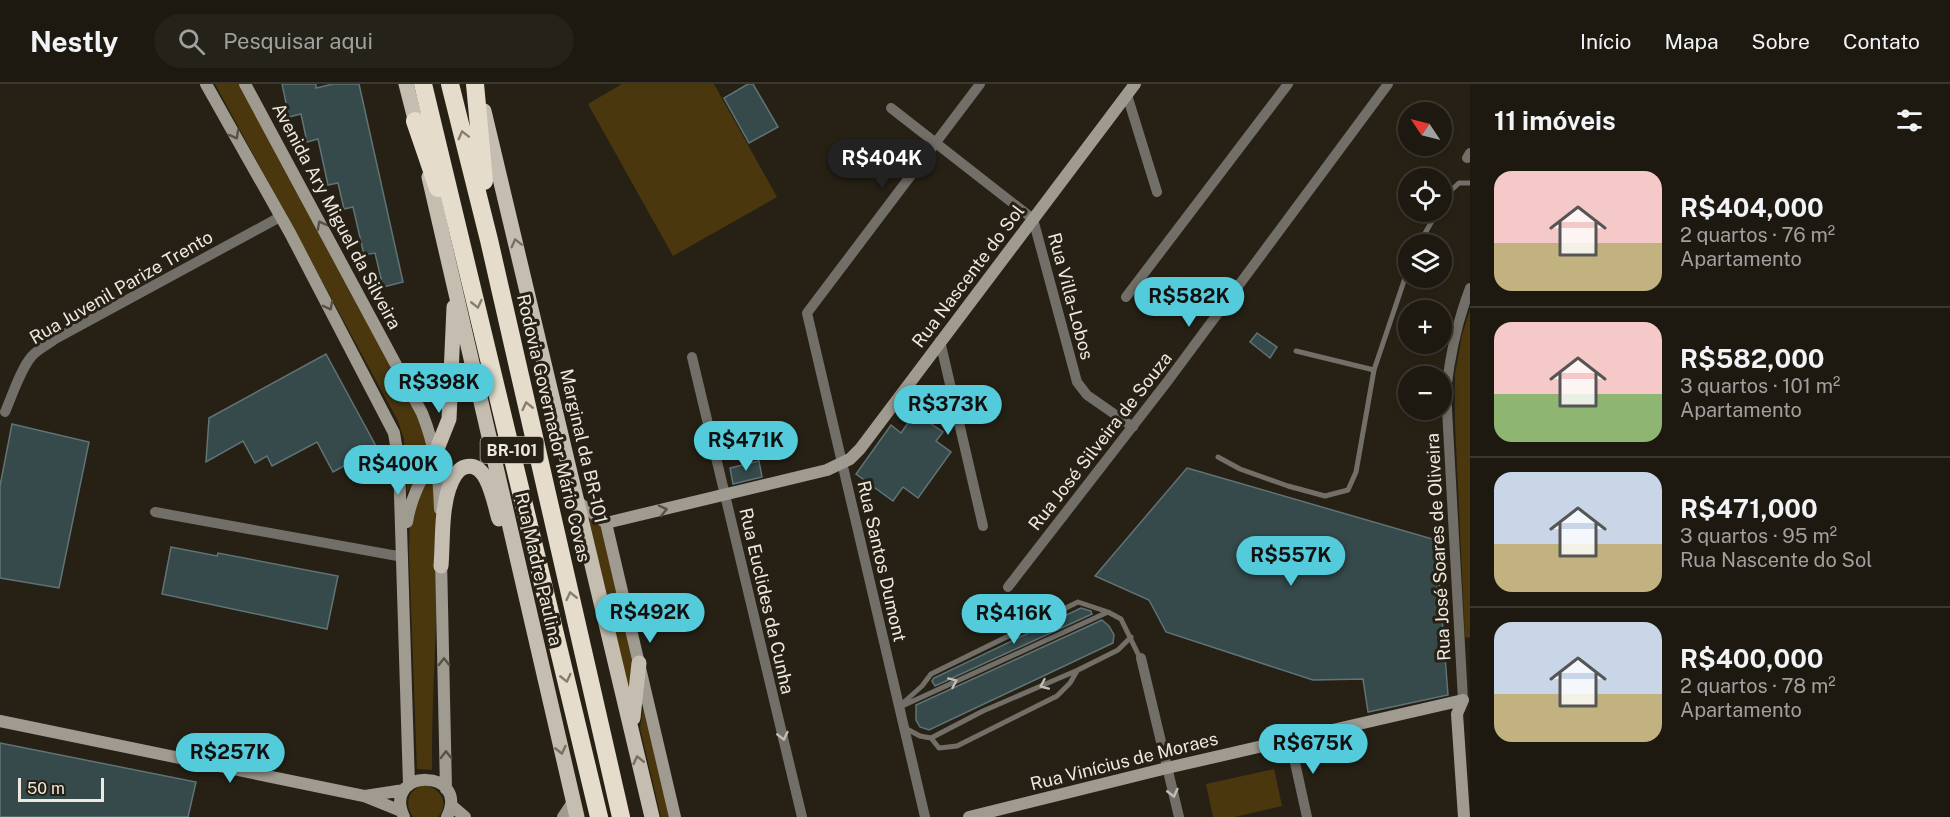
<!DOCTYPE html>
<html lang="pt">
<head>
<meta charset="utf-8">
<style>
  body { margin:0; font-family:"Public Sans",sans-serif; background:#252219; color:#f1f3f6; height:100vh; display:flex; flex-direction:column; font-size:22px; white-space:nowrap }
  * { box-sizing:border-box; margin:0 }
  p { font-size:20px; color:#a0a09f }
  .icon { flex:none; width:33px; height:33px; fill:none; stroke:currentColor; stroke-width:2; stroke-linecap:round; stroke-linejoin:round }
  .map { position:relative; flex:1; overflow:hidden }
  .drawer { display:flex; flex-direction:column; background:#1d1910; width:480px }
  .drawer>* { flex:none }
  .needle { width:39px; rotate:305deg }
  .tools { position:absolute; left:1398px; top:18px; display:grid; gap:12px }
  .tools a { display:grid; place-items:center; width:54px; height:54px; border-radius:50%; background:#1d1910; box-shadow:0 3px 9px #0003,0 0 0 2px #3b3830; font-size:30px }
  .scale { position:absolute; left:18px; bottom:15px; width:86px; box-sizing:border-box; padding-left:6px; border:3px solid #ede9e1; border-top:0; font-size:16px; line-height:21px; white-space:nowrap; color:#ede9e1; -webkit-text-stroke:4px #272115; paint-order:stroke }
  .price { position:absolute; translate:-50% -51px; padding:0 14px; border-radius:21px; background:#53cbda; color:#111; font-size:20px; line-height:39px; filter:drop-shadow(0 2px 3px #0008) }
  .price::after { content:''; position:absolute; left:50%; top:36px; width:18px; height:14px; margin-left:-9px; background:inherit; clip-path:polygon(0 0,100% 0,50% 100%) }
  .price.selected { background:#222; color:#fff }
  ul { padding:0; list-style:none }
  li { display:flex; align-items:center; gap:18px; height:150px; padding:0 24px }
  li+li { border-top:2px solid #3b3830 }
  li span { display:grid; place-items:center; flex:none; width:168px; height:120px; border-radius:18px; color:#555 }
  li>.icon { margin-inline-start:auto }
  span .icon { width:72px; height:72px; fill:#fffc; stroke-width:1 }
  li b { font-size:26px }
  h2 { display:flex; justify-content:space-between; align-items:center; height:72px; padding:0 24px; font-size:26px }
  header { display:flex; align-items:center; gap:36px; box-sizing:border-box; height:84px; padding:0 30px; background:#1d1910; border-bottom:2px solid #3b3830 }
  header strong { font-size:28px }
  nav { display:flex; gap:33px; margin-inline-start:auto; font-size:21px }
  .search { width:420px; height:54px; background:#252219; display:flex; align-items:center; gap:15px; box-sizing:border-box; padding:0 21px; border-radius:33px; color:#a0a09f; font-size:22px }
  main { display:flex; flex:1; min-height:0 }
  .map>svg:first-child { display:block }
  .grass { fill:#4a370e }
  .building { fill:#36494b; stroke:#607376; stroke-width:1.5 }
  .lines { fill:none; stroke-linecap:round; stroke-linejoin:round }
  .lane { stroke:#726f68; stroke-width:5 }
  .street { stroke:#726f68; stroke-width:10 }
  .secondary { stroke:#a09b91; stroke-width:12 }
  .primary { stroke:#c4bdb0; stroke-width:15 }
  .highway { stroke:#e5dccc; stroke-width:18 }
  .oneway { stroke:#575247 }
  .oneway2 { stroke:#867e70 }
  .oneway3 { stroke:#766f62 }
  .oneway4 { stroke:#c2beb7 }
  .labels { text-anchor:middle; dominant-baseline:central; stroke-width:6; stroke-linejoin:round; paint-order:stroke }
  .shield { fill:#272115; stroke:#b2ada4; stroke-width:1.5 }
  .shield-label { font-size:16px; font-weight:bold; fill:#ede9e1 }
  .street-label { font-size:18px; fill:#ede9e1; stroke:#272115 }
</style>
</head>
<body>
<header>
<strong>Nestly</strong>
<div class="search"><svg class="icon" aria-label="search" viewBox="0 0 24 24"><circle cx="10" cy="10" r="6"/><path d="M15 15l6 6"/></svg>Pesquisar aqui</div>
<nav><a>Início</a><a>Mapa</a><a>Sobre</a><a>Contato</a></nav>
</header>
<main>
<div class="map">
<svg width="1470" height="733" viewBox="0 0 1470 733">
  <rect width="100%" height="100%" fill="#272115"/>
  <path class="grass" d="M215 0H241L399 288 432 368 407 409 404 355 398 337Z
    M622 0H714L777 113 673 172 588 20Z
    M1470 226V554L1465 553 1455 338V290L1462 251Z
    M433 379C444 481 431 584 432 686L417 685 409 468 410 437Z
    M588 430 605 444 633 575 628 616Z
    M645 612 673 733H661L640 644Z
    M1274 685 1282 722 1235 733H1213L1206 700Z
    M425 701C441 705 450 719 438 733H413C403 720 409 704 425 701Z"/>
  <path class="building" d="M282 0H316V4L333 0H359L403 198 383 203 375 169 364 171 353 123 344 125 338 99 328 101 318 55 307 58 301 30 289 33Z
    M748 0H753L778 43 749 59 724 14Z
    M1257 249 1277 263 1270 274 1250 258Z
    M326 270 377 364 333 388 317 358 272 382 267 372 255 379 243 357 206 378 209 334Z
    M915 329 943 348 936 357 951 368 918 414 903 403 893 417 856 390 891 341 901 349Z
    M12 340 89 358 59 504 0 494V402Z
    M759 377 762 393 733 400 730 384Z
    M1187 384 1436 456 1448 611 1368 628 1363 595 1313 596 1166 548 1149 516 1095 492Z
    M171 463 217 472 218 469 338 492 327 545 162 510Z
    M1081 524 1091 527 1092 530 935 602 932 597 934 594Z
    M1102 536 1109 542 1114 551 1113 559 929 646 920 643 916 636V621Z
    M0 659 196 698 188 733H0Z"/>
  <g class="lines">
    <path class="lane" d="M1442 119 1446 111 1459 99H1470
      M1419 160 1437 128
      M1296 267 1374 286
      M1218 373 1240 385 1288 402 1325 412 1348 406 1356 388 1374 286 1408 185
      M903 619 922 602 931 590 1078 518 1108 528
      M900 623 1108 528 1121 535 1140 574
      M905 644 920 652 931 654 983 627 1078 586 1118 566 1131 553
      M931 654 939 664 957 662 1057 612 1070 599 1077 587"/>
    <path class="street" d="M1127 11 1157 108
      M891 24 1033 135 1077 298 1087 311 1133 343
      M1467 74 1470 69
      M1126 213 1288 0
      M940 257 983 442
      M692 273 802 733
      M5 328C12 312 21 284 32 272 38 265 48 261 55 255L280 133
      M155 428 403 473
      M1008 503 1167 298 1388 0
      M1141 574 1179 733
      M1463 616 1446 307C1450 271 1457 238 1470 204
      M1290 656 1307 733
      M925 733 807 229 980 0"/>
    <path class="secondary" d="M206 0 290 149 394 349 399 379 409 701
      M245 0 422 329C435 361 439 391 440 425
      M409 303C432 310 441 304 451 283
      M578 418 606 439 675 733
      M407 438C411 412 423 392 435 370
      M606 439 827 386 850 375 860 365 1135 0
      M441 475 446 705
      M1463 616 1457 630 1464 733
      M0 637 364 712 401 727
      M365 712 404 706
      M451 721 465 733
      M404 733C381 683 471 684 447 733
      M563 733 573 718
      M969 733 1167 684 1463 616"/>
    <path class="primary" d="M406 0 418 47
      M484 27 652 733
      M429 93 577 733
      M435 370 449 335 454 223
      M441 482C443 458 441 428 449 404 452 396 457 385 465 383 488 376 494 420 499 435
      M633 634 639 579"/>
    <path class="highway" d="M423 0 599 733
      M450 0 489 156 621 733
      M475 0 484 97
      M415 37 438 104"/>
  </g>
  <defs><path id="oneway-chevron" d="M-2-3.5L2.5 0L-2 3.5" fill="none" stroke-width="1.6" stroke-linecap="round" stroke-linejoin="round" transform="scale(1.5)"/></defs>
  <g class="oneway">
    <use href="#oneway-chevron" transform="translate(235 51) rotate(61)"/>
    <use href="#oneway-chevron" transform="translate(321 141) rotate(-118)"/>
    <use href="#oneway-chevron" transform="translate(329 222) rotate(62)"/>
    <use href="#oneway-chevron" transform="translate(663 426) rotate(-13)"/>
    <use href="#oneway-chevron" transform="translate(444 578) rotate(-91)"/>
    <use href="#oneway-chevron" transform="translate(446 671) rotate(-91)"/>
  </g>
  <g class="oneway2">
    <use href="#oneway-chevron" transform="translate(463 51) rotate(-104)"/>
    <use href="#oneway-chevron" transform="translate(477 220) rotate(77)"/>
    <use href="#oneway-chevron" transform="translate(527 322) rotate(-103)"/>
    <use href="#oneway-chevron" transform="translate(571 512) rotate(-103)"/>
    <use href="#oneway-chevron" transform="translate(566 594) rotate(77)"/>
  </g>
  <g class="oneway3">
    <use href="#oneway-chevron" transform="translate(516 159) rotate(-104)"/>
    <use href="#oneway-chevron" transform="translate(561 666) rotate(77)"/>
    <use href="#oneway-chevron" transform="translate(638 676) rotate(-103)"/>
  </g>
  <g class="oneway4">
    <use href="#oneway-chevron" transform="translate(953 598) rotate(-24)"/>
    <use href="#oneway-chevron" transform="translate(1044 601) rotate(156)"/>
    <use href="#oneway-chevron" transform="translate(783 652) rotate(77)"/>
    <use href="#oneway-chevron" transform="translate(1173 709) rotate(77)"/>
  </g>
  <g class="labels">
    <rect class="shield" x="480.5" y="353" width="63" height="26" rx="4.5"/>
    <g class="shield-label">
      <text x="512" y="366">BR-101</text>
    </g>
    <g class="street-label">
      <text transform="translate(337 132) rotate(62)">Avenida Ary Miguel da Silveira</text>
      <text transform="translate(968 192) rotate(-53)">Rua Nascente do Sol</text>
      <text transform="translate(121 203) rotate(-30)">Rua Juvenil Parize Trento</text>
      <text transform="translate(1071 212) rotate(75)">Rua Villa-Lobos</text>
      <text transform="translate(554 344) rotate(77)">Rodovia Governador Mário Covas</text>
      <text transform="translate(1100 357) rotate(-52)">Rua José Silveira de Souza</text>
      <text transform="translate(584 362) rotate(77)">Marginal da BR-101</text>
      <text transform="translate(1438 463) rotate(-93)">Rua José Soares de Oliveira</text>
      <text transform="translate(882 477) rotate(77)">Rua Santos Dumont</text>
      <text transform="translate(539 485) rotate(77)">Rua Madre Paulina</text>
      <text transform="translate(767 517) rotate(77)">Rua Euclides da Cunha</text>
      <text transform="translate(1124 677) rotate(-14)">Rua Vinícius de Moraes</text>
    </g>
  </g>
</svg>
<div class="tools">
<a><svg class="needle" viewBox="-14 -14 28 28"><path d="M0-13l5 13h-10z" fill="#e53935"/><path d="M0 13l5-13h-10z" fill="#a0a09f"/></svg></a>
<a><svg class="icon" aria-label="locate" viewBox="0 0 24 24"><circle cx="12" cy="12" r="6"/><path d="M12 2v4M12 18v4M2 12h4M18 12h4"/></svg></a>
<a><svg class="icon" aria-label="layers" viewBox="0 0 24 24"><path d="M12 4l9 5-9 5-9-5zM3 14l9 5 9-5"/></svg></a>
<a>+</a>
<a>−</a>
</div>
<div class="scale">50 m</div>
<b class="price selected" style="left:882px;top:106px">R$404K</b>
<b class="price" style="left:1189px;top:244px">R$582K</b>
<b class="price" style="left:439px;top:330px">R$398K</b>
<b class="price" style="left:948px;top:352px">R$373K</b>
<b class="price" style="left:746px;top:388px">R$471K</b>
<b class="price" style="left:398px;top:412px">R$400K</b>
<b class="price" style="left:1291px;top:503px">R$557K</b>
<b class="price" style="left:650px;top:560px">R$492K</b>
<b class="price" style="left:1014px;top:561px">R$416K</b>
<b class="price" style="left:1313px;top:691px">R$675K</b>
<b class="price" style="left:230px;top:700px">R$257K</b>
</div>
<section class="drawer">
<h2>11 imóveis<svg class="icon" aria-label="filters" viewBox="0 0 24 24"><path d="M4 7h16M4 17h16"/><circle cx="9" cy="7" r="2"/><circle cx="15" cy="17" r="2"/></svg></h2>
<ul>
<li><span style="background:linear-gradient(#f6c9c9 60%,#c2b280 0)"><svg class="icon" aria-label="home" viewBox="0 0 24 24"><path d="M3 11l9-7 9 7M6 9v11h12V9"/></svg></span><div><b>R$404,000</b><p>2 quartos · 76 m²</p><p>Apartamento</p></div></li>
<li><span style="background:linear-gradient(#f6c9c9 60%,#8fb573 0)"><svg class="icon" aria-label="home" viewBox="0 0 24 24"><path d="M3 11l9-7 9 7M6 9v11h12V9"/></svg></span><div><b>R$582,000</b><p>3 quartos · 101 m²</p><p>Apartamento</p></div></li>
<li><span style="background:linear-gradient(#c9d6e8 60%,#c2b280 0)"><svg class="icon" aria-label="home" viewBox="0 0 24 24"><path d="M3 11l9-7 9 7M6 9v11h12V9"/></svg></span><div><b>R$471,000</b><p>3 quartos · 95 m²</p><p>Rua Nascente do Sol</p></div></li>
<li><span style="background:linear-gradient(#c9d6e8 60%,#c2b280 0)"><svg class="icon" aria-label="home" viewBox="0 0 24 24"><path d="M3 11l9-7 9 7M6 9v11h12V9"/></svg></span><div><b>R$400,000</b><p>2 quartos · 78 m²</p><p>Apartamento</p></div></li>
</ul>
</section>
</main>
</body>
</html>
